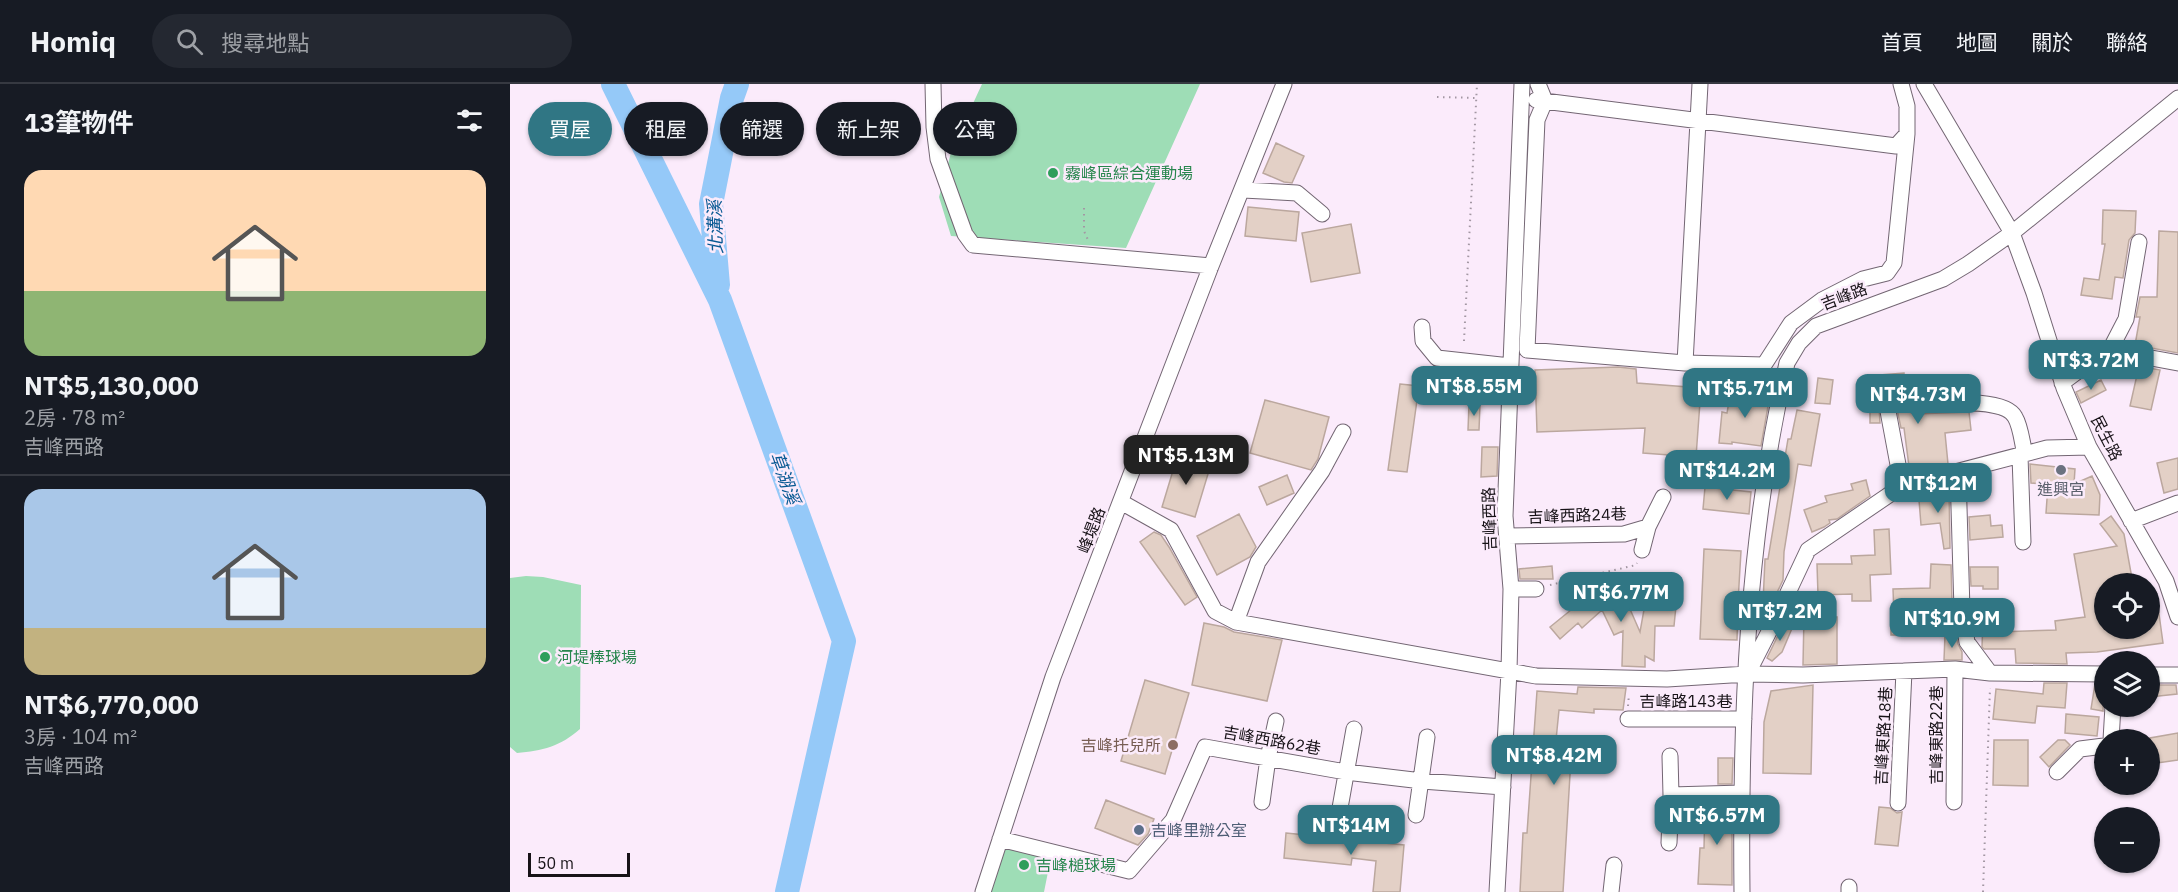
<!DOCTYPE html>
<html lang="zh-TW">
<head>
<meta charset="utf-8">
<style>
  body { margin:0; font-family:"IBM Plex Sans","Noto Sans TC",sans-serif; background:#242831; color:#f1f3f6; height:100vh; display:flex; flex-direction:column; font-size:22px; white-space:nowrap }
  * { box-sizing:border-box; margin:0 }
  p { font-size:20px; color:#9ea1a6 }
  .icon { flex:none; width:33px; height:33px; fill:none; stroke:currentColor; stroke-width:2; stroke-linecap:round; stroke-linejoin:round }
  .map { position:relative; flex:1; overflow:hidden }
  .side { display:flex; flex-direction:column; background:#171b24; width:510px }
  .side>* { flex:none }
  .hud { position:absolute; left:18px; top:18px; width:570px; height:54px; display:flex; gap:12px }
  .buttons { position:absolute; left:1584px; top:489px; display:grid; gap:12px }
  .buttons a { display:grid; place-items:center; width:66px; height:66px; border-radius:50%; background:#171b24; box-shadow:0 2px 4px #0004; font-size:30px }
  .scale { position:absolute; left:18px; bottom:15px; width:102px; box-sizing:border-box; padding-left:6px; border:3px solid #171217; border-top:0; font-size:16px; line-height:21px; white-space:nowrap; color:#171217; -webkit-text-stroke:4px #fbebfb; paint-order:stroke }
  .price { position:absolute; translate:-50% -51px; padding:0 14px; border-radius:12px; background:#307684; color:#fff; font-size:20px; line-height:39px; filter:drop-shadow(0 2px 3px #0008) }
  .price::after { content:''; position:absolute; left:50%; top:36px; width:18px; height:14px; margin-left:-9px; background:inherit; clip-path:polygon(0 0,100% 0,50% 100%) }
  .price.current { background:#222; color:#fff }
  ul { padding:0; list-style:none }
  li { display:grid; align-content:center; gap:12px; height:318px; padding:0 24px }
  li+li { border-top:2px solid #363941 }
  li span { display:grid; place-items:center; height:186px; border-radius:18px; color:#555 }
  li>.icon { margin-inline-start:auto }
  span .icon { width:108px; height:108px; fill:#fffc; stroke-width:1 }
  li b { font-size:26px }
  h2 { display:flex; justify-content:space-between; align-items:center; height:72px; padding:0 24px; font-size:26px }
  .chip { padding:0 21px; border-radius:27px; background:#171b24; box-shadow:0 2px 4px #0004; font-size:21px; line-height:54px }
  .chip.current { background:#307684; color:#fff }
  header { display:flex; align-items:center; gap:36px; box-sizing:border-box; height:84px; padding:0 30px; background:#171b24; border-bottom:2px solid #363941 }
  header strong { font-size:28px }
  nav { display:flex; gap:33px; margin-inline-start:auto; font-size:21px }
  .search { width:420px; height:54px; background:#242831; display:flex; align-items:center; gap:15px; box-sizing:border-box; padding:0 21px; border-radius:33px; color:#9ea1a6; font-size:22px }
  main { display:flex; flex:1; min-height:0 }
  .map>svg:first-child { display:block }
  .green { fill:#9eddb6 }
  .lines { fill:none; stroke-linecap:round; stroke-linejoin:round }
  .river { stroke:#95c9f8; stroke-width:24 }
  .building { fill:#e3d0c6; stroke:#bba79e; stroke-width:1.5 }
  .minor-casing { stroke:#736673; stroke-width:17 }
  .path { stroke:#a397a3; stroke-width:2; stroke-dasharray:1.5 4.5; stroke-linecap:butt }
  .minor { stroke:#fff; stroke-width:15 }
  .leisure-dot { fill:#2e9e5b; stroke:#fbebfb; stroke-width:2 }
  .worship-dot { fill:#6b7280; stroke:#fbebfb; stroke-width:2 }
  .education-dot { fill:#8d6e63; stroke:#fbebfb; stroke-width:2 }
  .service-dot { fill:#5c6f8a; stroke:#fbebfb; stroke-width:2 }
  .labels { text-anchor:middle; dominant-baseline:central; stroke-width:5; stroke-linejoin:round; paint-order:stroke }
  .leisure-label { font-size:16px; fill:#27864d; stroke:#fbebfb; text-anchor:start }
  .street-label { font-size:16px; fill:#171217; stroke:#fbebfb }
  .worship-label { font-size:16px; fill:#5b616d; stroke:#fbebfb }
  .education-label { font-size:16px; fill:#785e54; stroke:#fbebfb; text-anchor:end }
  .service-label { font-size:16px; fill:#4e5e75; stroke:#fbebfb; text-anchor:start }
  .water-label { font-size:18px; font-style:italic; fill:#075993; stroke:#fbebfb }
</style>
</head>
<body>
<header>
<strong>Homiq</strong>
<div class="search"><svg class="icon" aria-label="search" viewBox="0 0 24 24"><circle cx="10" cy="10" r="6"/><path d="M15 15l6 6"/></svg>搜尋地點</div>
<nav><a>首頁</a><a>地圖</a><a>關於</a><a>聯絡</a></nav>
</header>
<main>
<section class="side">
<h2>13筆物件<svg class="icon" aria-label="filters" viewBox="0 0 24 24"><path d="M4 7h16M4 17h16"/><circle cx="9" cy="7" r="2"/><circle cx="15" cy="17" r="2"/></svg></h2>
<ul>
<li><span style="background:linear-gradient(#ffd9b3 65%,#8fb573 0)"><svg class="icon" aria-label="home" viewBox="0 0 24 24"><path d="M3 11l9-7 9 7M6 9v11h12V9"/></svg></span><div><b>NT$5,130,000</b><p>2房 · 78 m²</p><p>吉峰西路</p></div></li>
<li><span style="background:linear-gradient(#a9c7e8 75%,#c2b280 0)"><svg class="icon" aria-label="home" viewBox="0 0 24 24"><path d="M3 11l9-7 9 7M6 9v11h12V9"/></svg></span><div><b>NT$6,770,000</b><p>3房 · 104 m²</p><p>吉峰西路</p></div></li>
</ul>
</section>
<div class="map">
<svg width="1668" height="808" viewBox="0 0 1668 808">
  <rect width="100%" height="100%" fill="#fbebfb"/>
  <path class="green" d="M472 0H690L616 164 441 152 429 113 442 65Z
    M16 492 33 493 71 501 70 645C51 662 32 667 7 669L0 663V494Z
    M497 756 542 768 534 808H480Z"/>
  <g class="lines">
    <path class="river" d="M103 0 210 216 334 557 277 808
      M208 201 201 120 222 14 227 0"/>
  </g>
  <path class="building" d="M766 59 794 72 782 99 774 98 753 89Z
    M738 123 789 128 786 157 735 152Z
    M1593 126 1626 127 1625 149 1619 156 1613 194 1605 193 1602 215 1571 211 1574 194 1589 196 1595 160H1592Z
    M841 140 850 189 801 198 792 149Z
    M1649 147 1668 148V269L1625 261 1630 233H1626L1630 213H1647Z
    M1629 282 1650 286 1641 326 1620 322Z
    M1108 283 1126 285 1127 299 1191 304 1186 373 1133 369 1135 344 1027 348 1025 286Z
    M1394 289 1396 327 1405 330 1459 328 1461 346 1435 349 1438 380 1400 390 1394 344H1391L1387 325 1382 318H1376L1369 323 1370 339H1360V304L1370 303V291Z
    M1308 294 1323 296 1320 320 1305 319Z
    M1591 296 1596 306 1571 319 1566 308Z
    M890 300 909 302 897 388 878 386Z
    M1221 306 1260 311 1251 362 1222 358V360L1209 359 1212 328 1217 329Z
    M755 316 819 333 808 375 801 386 740 369Z
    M959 320H970L969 346H958Z
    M1287 326 1310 330 1303 370 1301 382 1288 380 1274 468 1273 496 1262 519H1253L1255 475H1258L1278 355H1281Z
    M972 363H988L987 392 971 393Z
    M668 370 701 380 685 433 652 423Z
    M1668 374V405L1654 409 1647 379Z
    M1520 380 1565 385 1564 400 1582 392 1590 411 1589 431 1536 429 1538 401 1521 399Z
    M777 391 784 409 757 421 749 403Z
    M1356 396 1360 412 1327 435 1319 436 1320 439 1314 443 1302 448 1294 426 1317 418 1315 412 1343 406 1341 400Z
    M1195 403 1241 408 1239 430 1193 425Z
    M1439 407 1440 464 1434 465 1430 439 1411 441 1409 416 1427 415 1426 408Z
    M729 430 746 463 740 473 707 491 687 452Z
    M1480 431 1481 442 1492 441 1493 453 1460 456 1459 433Z
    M1601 432 1614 450 1623 500H1594V544H1640V509L1646 508 1653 559 1587 568 1556 569 1557 580 1506 579 1505 565H1474L1472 563 1473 535 1487 536V548L1546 546 1545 537 1575 533 1564 470 1607 462 1590 440Z
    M1379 445 1381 490 1360 491 1361 517H1342V510L1308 511 1307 480H1342L1341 472 1365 471 1364 446Z
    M644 448 651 451 659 463 687 513 675 521 630 458Z
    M1194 465 1231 467 1228 518 1215 517 1228 522 1227 556 1190 555Z
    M1421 480 1441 481 1442 518 1412 516V522H1401L1402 551H1381V531H1384L1383 505 1420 504Z
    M1042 482 1043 495H1010L1009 485Z
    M1460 483H1488V505H1473V502H1461Z
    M1099 499 1116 516 1130 548 1135 520 1166 522 1164 542H1145L1144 577 1135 572V583L1112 582 1113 547 1104 551 1092 526 1072 544 1068 539 1050 555 1040 543 1077 513 1080 516Z
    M1294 532 1327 533V580L1293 581Z
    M694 539 714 543 724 548 772 556 757 617 682 601Z
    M1274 539 1283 542 1272 568 1262 577 1257 574Z
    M1435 551 1446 552 1448 560 1452 568V576H1434Z
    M635 596 679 609 655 690 611 677Z
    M1534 599H1557L1555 624 1527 622 1525 639 1483 635 1486 605 1533 610Z
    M1585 600H1594L1593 627 1581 625Z
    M1303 601 1301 690 1253 689 1254 638 1261 607Z
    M1640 601H1666L1667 610 1640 613Z
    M1068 603 1116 604 1113 626 1084 625V629L1049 626 1046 656 1062 657 1053 808H1010L1013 749H1017L1027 607 1067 610Z
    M1556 630 1589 633 1587 652 1555 649Z
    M1668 649V676L1640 680V654Z
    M1484 656H1518V702L1483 701Z
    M1548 656H1555L1560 661 1539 683 1530 673Z
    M1208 674H1223L1222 700H1208Z
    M596 716 644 735 638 750 628 761 585 744Z
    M1222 719V801L1188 800 1190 764H1194L1195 720Z
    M1369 723 1380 724 1387 729 1392 728 1388 762 1365 760Z
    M776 749 894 761 890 808H863L866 777 842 774 841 781 774 774Z"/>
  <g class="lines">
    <g class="minor-casing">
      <path id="minor" d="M423 0 424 43 428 75 455 150 463 161 701 182
        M1028 0 1035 17 1027 36 1017 266 1175 279 1254 281 1281 239 1312 216 1353 195 1377 189 1384 179 1397 50V22L1391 0
        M1414 0 1502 149 1524 209 1554 304 1579 363 1656 497 1668 533
        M1026 16 1386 62 1397 50
        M733 106 787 109 812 130
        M912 243 913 257 927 274 1000 282
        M1602 262 1616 235 1629 158
        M1175 279 1190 0
        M1552 299 1602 262 1614 269 1668 279
        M1405 320C1426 320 1494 312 1505 333 1511 343 1512 359 1515 370
        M1378 327 1392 402
        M1510 372 1513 458
        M1448 389 1452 526 1457 558 1480 589
        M611 418 661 446 705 527 726 538 1026 592 1157 595 1237 590 1293 591 1445 585 1480 589 1594 590
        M1621 437 1668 419
        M997 452 1114 450 1138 443
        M1132 466 1138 443 1153 413
        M1001 505H1026
        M726 538 748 478 812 387 833 348
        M1240 585 1268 530 1298 466 1392 402 1537 364 1579 363
        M1640 591H1668
        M1118 635H1234
        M1601 656 1603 622
        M1160 672 1161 711
        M1547 688 1570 665 1594 662
        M752 718 758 674 766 637
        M1444 718 1445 585
        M1388 719 1394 587
        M830 724 844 645
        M906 731 917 653
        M490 755 619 787 663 736 695 663 836 688 912 697 993 703
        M1159 759 1161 711 1232 709
        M473 808 543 593 701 182 774 0
        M987 808 999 587 1001 505 995 432 1012 0
        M1101 808 1104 781
        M1232 808C1230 630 1237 452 1277 279L1289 259 1306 242 1433 195 1458 180 1502 149 1668 14
        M1339 808V803"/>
    </g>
    <path class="path" d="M927 13 968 14
      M574 124V147L578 156
      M954 257 967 0
      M1040 501 1126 481 1127 479
      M1118 622 1119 610
      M1473 808 1480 604"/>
    <use href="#minor" class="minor"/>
  </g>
  <g class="leisure-dot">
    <circle cx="543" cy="89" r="6"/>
    <circle cx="35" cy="573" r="6"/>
    <circle cx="514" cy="781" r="6"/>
  </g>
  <circle class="worship-dot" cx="1551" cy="386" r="6"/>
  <circle class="education-dot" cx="663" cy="661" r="6"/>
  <circle class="service-dot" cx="629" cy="746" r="6"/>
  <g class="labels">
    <g class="leisure-label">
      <text x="555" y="89">霧峰區綜合運動場</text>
      <text x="47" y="573">河堤棒球場</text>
      <text x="526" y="781">吉峰槌球場</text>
    </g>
    <g class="street-label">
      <text transform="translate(1334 212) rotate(-21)">吉峰路</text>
      <text transform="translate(1597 354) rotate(63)">民生路</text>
      <text transform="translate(1067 431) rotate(-2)">吉峰西路24巷</text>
      <text transform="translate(979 435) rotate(-92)">吉峰西路</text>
      <text transform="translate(581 446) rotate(-69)">峰堤路</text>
      <text x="1176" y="617">吉峰路143巷</text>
      <text transform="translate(1426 651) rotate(-90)">吉峰東路22巷</text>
      <text transform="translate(1373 652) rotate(-87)">吉峰東路18巷</text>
      <text transform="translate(762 656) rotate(10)">吉峰西路62巷</text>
    </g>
    <g class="worship-label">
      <text x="1551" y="405">進興宮</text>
    </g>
    <g class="education-label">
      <text x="651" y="661">吉峰托兒所</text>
    </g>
    <g class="service-label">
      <text x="641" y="746">吉峰里辦公室</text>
    </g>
    <g class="water-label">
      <text transform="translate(205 143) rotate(-92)">北溝溪</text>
      <text transform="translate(275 394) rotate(70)">草湖溪</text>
    </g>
  </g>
</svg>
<div class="buttons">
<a><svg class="icon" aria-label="locate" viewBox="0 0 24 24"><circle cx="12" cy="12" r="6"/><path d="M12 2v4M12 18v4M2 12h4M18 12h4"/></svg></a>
<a><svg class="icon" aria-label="layers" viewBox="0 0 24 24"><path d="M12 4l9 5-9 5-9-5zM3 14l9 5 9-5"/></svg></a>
<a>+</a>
<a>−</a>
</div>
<div class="scale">50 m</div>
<b class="price" style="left:1581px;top:307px">NT$3.72M</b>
<b class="price" style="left:964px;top:333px">NT$8.55M</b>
<b class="price" style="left:1235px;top:335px">NT$5.71M</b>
<b class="price" style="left:1408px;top:341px">NT$4.73M</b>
<b class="price current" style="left:676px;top:402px">NT$5.13M</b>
<b class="price" style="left:1217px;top:417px">NT$14.2M</b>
<b class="price" style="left:1428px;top:430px">NT$12M</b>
<b class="price" style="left:1111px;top:539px">NT$6.77M</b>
<b class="price" style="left:1270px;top:558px">NT$7.2M</b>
<b class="price" style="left:1442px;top:565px">NT$10.9M</b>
<b class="price" style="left:1044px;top:702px">NT$8.42M</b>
<b class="price" style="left:1207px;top:762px">NT$6.57M</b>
<b class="price" style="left:841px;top:772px">NT$14M</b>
<div class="hud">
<a class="chip current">買屋</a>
<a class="chip">租屋</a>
<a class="chip">篩選</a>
<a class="chip">新上架</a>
<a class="chip">公寓</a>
</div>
</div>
</main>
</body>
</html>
